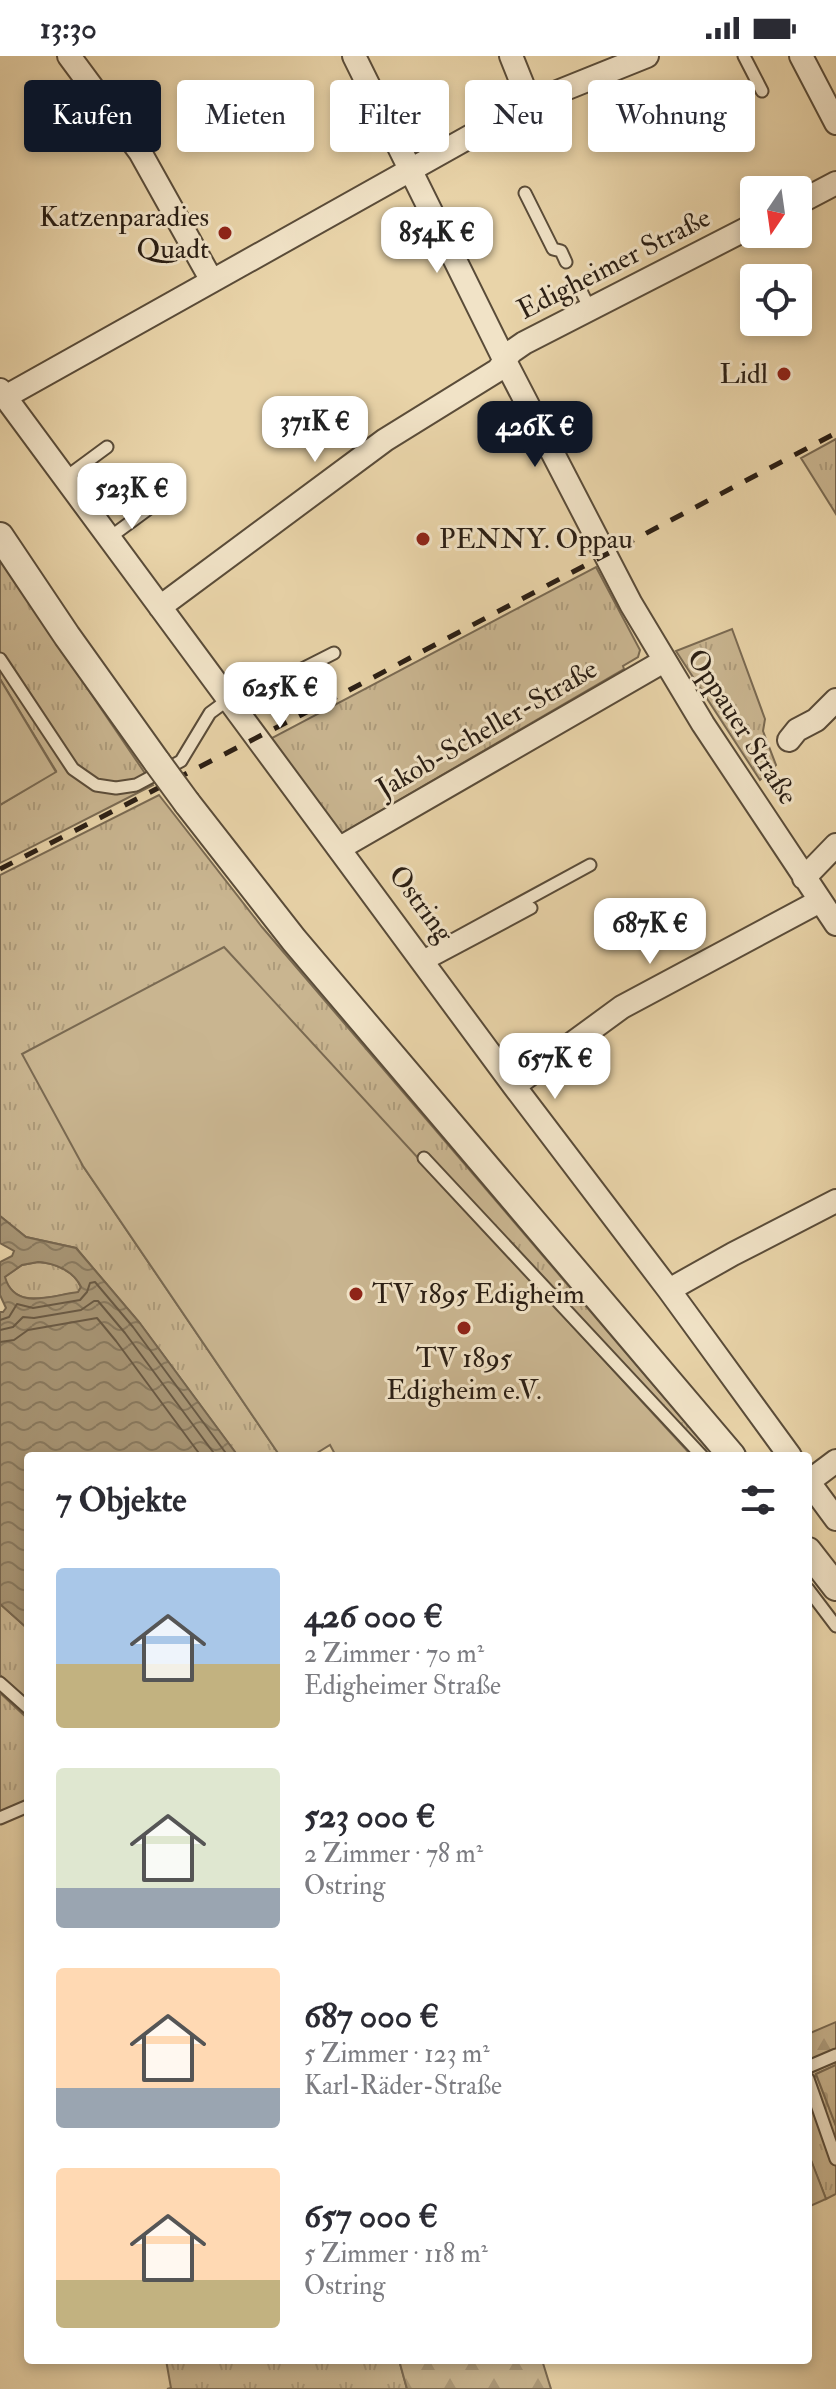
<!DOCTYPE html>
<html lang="de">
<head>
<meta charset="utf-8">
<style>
  body { margin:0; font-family:"IM FELL Double Pica",serif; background:#f2f2f3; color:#2b2b33; height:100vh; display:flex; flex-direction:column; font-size:30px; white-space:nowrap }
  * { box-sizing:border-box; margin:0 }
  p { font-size:26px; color:#7c7c81 }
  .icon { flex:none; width:44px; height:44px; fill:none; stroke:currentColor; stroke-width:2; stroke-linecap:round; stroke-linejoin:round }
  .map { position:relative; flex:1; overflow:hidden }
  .panel { position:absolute; left:24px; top:1396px; width:788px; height:912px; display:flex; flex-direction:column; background:#fff; border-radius:8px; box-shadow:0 4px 12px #0003 }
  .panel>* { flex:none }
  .top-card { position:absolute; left:24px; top:24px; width:788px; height:72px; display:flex; gap:16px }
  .needle { width:52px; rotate:193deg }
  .buttons { position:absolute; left:740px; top:120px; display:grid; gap:16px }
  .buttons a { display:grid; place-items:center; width:72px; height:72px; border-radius:8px; background:#fff; box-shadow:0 4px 12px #0003; font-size:40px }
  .price { position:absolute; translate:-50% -68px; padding:0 18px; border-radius:16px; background:#fff; color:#222; font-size:26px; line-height:52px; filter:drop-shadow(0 2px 4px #0008) }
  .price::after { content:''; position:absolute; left:50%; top:48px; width:24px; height:18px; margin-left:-12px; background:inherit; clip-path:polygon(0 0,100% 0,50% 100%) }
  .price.selected { background:#111827; color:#fff }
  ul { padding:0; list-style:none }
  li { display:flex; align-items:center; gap:24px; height:200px; padding:0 32px }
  li span { display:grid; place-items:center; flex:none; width:224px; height:160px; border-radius:8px; color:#555 }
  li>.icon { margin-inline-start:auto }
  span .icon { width:96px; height:96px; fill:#fffc; stroke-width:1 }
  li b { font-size:34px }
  h2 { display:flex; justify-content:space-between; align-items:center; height:96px; padding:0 32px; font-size:34px }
  .chip { padding:0 28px; border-radius:8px; background:#fff; box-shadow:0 4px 12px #0003; font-size:28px; line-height:72px }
  .chip.selected { background:#111827; color:#fff }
  .status { display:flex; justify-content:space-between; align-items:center; height:56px; padding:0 40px; background:#fff; direction:ltr }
  .status svg { height:22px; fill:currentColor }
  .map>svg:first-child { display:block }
  .grass { fill:url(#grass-tufts); stroke:#7a6a52; stroke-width:2 }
  .forest { fill:url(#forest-firs); stroke:#7a6a52; stroke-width:2 }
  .cemetery { fill:url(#cemetery-stones); stroke:#7a6a52; stroke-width:2 }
  .green { fill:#c9b590; stroke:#7a6a52; stroke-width:2 }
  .water { fill:url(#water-waves); stroke:#76664f; stroke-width:2; fill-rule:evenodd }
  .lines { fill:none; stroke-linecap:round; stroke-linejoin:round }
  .shore { stroke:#695a45; stroke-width:2 }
  .service-casing { stroke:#5a4c39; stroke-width:15 }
  .minor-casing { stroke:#5a4c39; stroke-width:26 }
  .tertiary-casing { stroke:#5a4c39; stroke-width:30 }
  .service { stroke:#f1e3c7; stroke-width:11 }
  .minor { stroke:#f1e3c7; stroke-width:22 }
  .tertiary { stroke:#f1e3c7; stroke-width:26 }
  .rail { stroke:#2a1e14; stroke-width:5; stroke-dasharray:14 14; stroke-linecap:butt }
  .tertiary-bridge-casing { stroke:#5a4c39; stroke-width:30; stroke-linecap:butt }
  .tertiary-bridge { stroke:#f1e3c7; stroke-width:26 }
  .poi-dot { fill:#8f2418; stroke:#f1e3c7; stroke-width:3 }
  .labels { text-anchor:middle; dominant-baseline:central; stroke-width:6; stroke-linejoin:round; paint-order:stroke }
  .poi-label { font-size:28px; fill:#2a1e14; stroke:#f1e3c7; text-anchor:end }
  .street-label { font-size:28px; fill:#2a1e14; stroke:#f1e3c7 }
</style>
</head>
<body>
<div class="status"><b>13:30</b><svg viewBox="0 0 49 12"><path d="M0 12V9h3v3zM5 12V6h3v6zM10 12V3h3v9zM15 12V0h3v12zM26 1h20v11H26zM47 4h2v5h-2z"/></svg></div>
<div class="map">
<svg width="836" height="2333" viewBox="0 0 836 2333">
  <defs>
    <pattern id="grass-tufts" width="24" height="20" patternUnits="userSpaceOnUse" patternTransform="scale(2)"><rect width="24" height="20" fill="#c9b590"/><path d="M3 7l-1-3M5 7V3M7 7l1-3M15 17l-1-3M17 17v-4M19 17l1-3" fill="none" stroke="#ad9b7b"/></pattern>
    <pattern id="forest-firs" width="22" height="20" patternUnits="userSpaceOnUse" patternTransform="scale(2)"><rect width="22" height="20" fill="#c9b590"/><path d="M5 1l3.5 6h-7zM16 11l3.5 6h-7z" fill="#ad9b7b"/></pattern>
    <pattern id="cemetery-stones" width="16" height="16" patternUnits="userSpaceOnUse" patternTransform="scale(2)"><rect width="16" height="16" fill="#c9b590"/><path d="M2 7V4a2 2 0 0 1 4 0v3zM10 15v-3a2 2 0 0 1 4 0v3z" fill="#ad9b7b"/></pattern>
    <pattern id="water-waves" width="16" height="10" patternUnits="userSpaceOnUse" patternTransform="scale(2)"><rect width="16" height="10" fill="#a89676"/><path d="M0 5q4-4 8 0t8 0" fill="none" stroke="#897a60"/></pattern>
  </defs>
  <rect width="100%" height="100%" fill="#e9d4a9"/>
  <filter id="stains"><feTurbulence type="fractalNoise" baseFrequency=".0025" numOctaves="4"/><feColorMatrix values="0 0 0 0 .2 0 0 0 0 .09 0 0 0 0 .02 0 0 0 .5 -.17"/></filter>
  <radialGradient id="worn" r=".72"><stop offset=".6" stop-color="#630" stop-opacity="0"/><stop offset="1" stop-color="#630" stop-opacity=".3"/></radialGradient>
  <path class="grass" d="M836 383V458L801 402Z
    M0 504 153 729 0 807V749L56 715 0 623Z
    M596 511 640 594 638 601 623 610 624 613 341 778 270 683Z
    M732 573 765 663 763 675 776 709 760 724 676 595Z
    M159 739 262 871 714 1400H692L83 1110 280 1400H238L139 1266 76 1192 26 1181 0 1160V819Z
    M38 1206C55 1207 74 1215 81 1231L78 1237C52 1238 16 1256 4 1221L22 1209Z
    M0 1548 28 1573V1644L0 1619Z
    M0 1637 28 1663V1746L0 1758Z
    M816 2018 836 2070V2138L826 2143 811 2105H808V2033Z
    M166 2304H399L407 2333H167L171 2332Z"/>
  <path class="forest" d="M836 1966V2009L816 2018 808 2033V1978Z
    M811 2104 826 2143 808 2151V2105Z
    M399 2304H542L551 2333H407Z"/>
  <path class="cemetery" d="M836 2009V2070L816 2018Z"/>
  <path class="green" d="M0 623 56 716 0 749Z
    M224 891 692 1400H336L330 1389 312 1400H280L83 1110 22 998Z"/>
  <path class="water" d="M0 1160 26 1181 76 1192 139 1266 238 1400H28V1573L0 1548V1256H3L6 1252 0 1239V1206L12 1200 14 1195 0 1187ZM38 1206C55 1207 74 1215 81 1231L78 1236C53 1239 15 1256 5 1221L22 1209Z"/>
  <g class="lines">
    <path class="shore" d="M0 1264 9 1261 17 1248 33 1252 80 1244 87 1236 90 1227 95 1226 133 1271 228 1400
      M0 1274 13 1271 23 1261 34 1262 81 1254 94 1245H98L125 1277 216 1400
      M0 1286 14 1284 28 1274 97 1262 116 1285 201 1400"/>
    <g class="service-casing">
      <path id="service" d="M744 0 762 35
        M525 137 553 193 561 195 566 206
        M582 237 590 253
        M65 422 107 391
        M109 482 151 451
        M0 603 73 713 96 729 116 732 136 729 181 705 210 657 229 643
        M263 633 334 597
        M421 901 590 809
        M426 908 531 852
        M424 1102 702 1400
        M808 1533 836 1570
        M0 1627 28 1652
        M0 1762 28 1750
        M808 2011 836 1999
        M808 2023 836 2103"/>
    </g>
    <g class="minor-casing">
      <path id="minor" d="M69 0 140 96 212 225
        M354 0 505 305 631 548 703 668 836 868
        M511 0 530 47
        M801 0 836 67
        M798 147 836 127
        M0 334 514 1030 669 1234 790 1400
        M5 341 530 47 647 0
        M160 551 385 384 498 314 511 296 524 287 754 169
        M789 684 797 674 816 664 836 644
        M340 792 664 605
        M804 822 836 789
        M514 1030 622 951 820 845
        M669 1234 733 1198 836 1145
        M808 1425 836 1463
        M808 1426 836 1405"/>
    </g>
    <g class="tertiary-casing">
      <path id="tertiary" d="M0 480 67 580 157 706
        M187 747 294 884 732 1400
        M808 1495 836 1531"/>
    </g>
    <use href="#service" class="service"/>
    <use href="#minor" class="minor"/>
    <use href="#tertiary" class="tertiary"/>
    <path class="rail" d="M0 813 338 640 836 377"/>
    <g class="tertiary-bridge-casing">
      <path id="tertiary-bridge" d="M157 706 187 747"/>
    </g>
    <use href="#tertiary-bridge" class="tertiary-bridge"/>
  </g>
  <g class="poi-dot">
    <circle cx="225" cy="177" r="8"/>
    <circle cx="784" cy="318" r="8"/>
    <circle cx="423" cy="483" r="8"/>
    <circle cx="356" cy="1238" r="8"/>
    <circle cx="464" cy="1272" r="8"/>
  </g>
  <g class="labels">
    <g class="poi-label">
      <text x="209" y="161">Katzenparadies<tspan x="209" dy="32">Quadt</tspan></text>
      <text x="768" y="318">Lidl</text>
      <text x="439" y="483" text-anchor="start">PENNY. Oppau</text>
      <text x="372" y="1238" text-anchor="start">TV 1895 Edigheim</text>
      <text x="464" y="1302" text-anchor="middle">TV 1895<tspan x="464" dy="32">Edigheim e.V.</tspan></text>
    </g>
    <g class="street-label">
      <text transform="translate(614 208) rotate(-27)">Edigheimer Straße</text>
      <text transform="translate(742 671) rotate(57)">Oppauer Straße</text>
      <text transform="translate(487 673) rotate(-30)">Jakob-Scheller-Straße</text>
      <text transform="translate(421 848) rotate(53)">Ostring</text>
    </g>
  </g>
  <rect width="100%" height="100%" filter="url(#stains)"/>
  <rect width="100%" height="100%" fill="url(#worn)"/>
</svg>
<div class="buttons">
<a><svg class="needle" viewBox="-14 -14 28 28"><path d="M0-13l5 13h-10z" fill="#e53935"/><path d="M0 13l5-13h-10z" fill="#7c7c81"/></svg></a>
<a><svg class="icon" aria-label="locate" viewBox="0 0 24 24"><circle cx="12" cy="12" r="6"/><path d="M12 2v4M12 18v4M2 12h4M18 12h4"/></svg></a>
</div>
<b class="price" style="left:437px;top:219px">854K €</b>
<b class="price" style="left:315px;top:408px">371K €</b>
<b class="price selected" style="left:535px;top:413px">426K €</b>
<b class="price" style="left:132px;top:475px">523K €</b>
<b class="price" style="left:280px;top:674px">625K €</b>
<b class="price" style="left:650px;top:910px">687K €</b>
<b class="price" style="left:555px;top:1045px">657K €</b>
<div class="top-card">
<a class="chip selected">Kaufen</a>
<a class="chip">Mieten</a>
<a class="chip">Filter</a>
<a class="chip">Neu</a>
<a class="chip">Wohnung</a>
</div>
<section class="panel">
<h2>7 Objekte<svg class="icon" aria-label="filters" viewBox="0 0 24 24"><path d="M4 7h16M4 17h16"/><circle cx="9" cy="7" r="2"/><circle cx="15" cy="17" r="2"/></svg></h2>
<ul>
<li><span style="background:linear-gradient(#a9c7e8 60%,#c2b280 0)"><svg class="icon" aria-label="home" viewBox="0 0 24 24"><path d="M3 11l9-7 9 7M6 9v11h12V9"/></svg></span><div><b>426 000 €</b><p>2 Zimmer · 70 m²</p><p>Edigheimer Straße</p></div></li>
<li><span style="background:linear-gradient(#dfe7d0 75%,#9aa5b1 0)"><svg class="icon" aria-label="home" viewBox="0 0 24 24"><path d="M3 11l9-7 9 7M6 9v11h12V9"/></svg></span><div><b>523 000 €</b><p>2 Zimmer · 78 m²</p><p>Ostring</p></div></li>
<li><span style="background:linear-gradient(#ffd9b3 75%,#9aa5b1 0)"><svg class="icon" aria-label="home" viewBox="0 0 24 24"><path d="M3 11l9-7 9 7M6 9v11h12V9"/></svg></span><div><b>687 000 €</b><p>5 Zimmer · 123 m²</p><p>Karl-Räder-Straße</p></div></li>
<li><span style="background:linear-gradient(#ffd9b3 70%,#c2b280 0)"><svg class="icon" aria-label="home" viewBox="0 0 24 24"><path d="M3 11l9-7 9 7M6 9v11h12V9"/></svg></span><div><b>657 000 €</b><p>5 Zimmer · 118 m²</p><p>Ostring</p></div></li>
</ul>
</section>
</div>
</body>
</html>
